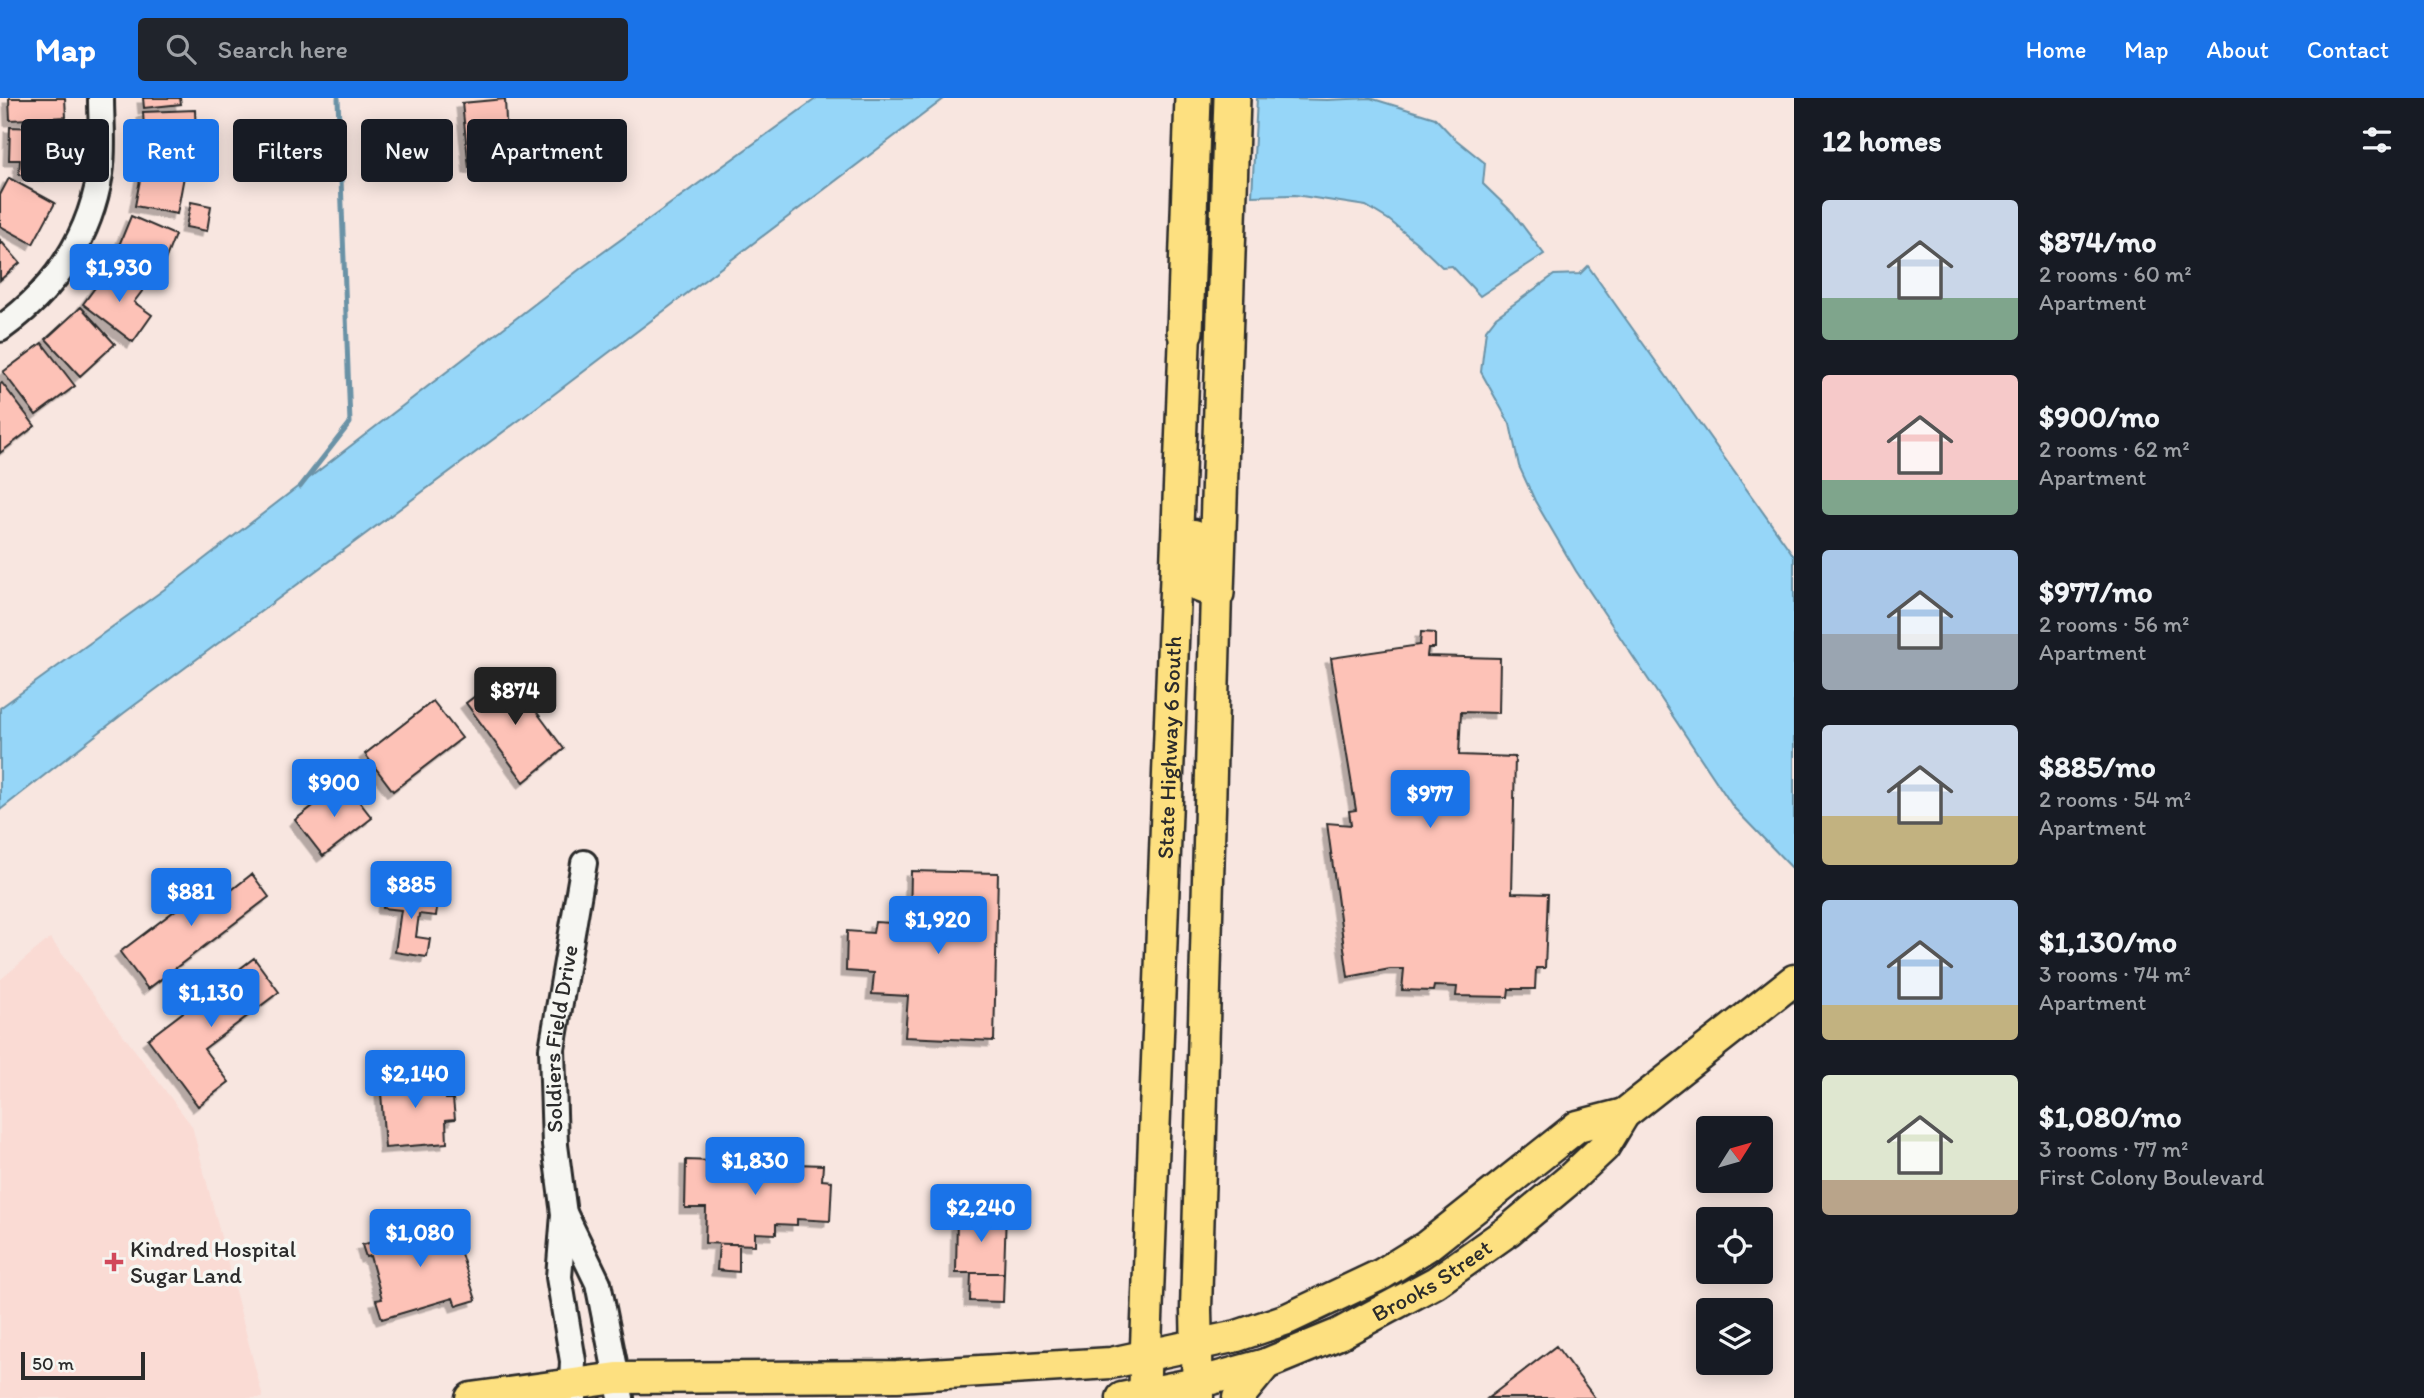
<!DOCTYPE html>
<html lang="en">
<head>
<meta charset="utf-8">
<style>
  body { margin:0; font-family:Itim,sans-serif; background:#20242c; color:#f1f3f6; height:100vh; display:flex; flex-direction:column; font-size:26px; white-space:nowrap }
  * { box-sizing:border-box; margin:0 }
  p { font-size:23px; color:#9ea1a6 }
  .icon { flex:none; width:38px; height:38px; fill:none; stroke:currentColor; stroke-width:2; stroke-linecap:round; stroke-linejoin:round }
  .map { position:relative; flex:1; overflow:hidden }
  .drawer { display:flex; flex-direction:column; background:#171b24; width:630px }
  .drawer>* { flex:none }
  .hud { position:absolute; left:21px; top:21px; width:665px; height:63px; display:flex; gap:14px }
  .needle { width:46px; rotate:53deg }
  .controls { position:absolute; left:1696px; top:1018px; display:grid; gap:14px }
  .controls a { display:grid; place-items:center; width:77px; height:77px; border-radius:7px; background:#171b24; box-shadow:0 4px 18px #0003; font-size:35px }
  .scale { position:absolute; left:21px; bottom:18px; width:124px; box-sizing:border-box; padding-left:7px; border:4px solid #2b2b2b; border-top:0; font-size:19px; line-height:24px; white-space:nowrap; color:#2b2b2b; -webkit-text-stroke:5px #f6f6f2; paint-order:stroke }
  .price { position:absolute; translate:-50% -60px; padding:0 16px; border-radius:7px; background:#1a73e8; color:#fff; font-size:23px; line-height:46px; filter:drop-shadow(0 2px 4px #0008) }
  .price::after { content:''; position:absolute; left:50%; top:42px; width:21px; height:16px; margin-left:-10px; background:inherit; clip-path:polygon(0 0,100% 0,50% 100%) }
  .price.on { background:#222; color:#fff }
  ul { padding:0; list-style:none }
  li { display:flex; align-items:center; gap:21px; height:175px; padding:0 28px }
  li span { display:grid; place-items:center; flex:none; width:196px; height:140px; border-radius:7px; color:#555 }
  li>.icon { margin-inline-start:auto }
  span .icon { width:84px; height:84px; fill:#fffc; stroke-width:1 }
  li b { font-size:30px }
  h2 { display:flex; justify-content:space-between; align-items:center; height:84px; padding:0 28px; font-size:30px }
  .chip { padding:0 24px; border-radius:7px; background:#171b24; box-shadow:0 4px 18px #0003; font-size:24px; line-height:63px }
  .chip.on { background:#1a73e8; color:#fff }
  header { display:flex; align-items:center; gap:42px; box-sizing:border-box; height:98px; padding:0 35px; background:#1a73e8; color:#fff }
  header strong { font-size:33px }
  nav { display:flex; gap:38px; margin-inline-start:auto; font-size:24px }
  .search { width:490px; height:63px; background:#20242c; display:flex; align-items:center; gap:18px; box-sizing:border-box; padding:0 24px; border-radius:7px; color:#9ea1a6; font-size:26px }
  main { display:flex; flex:1; min-height:0 }
  .map>svg:first-child { display:block }
  .built { fill:#fadbd4 }
  .green { fill:#d2e296; stroke:#7e8660; stroke-width:2 }
  .water { fill:#96d6f8; stroke:#6b92a6; stroke-width:2 }
  .lines { fill:none; stroke-linecap:round; stroke-linejoin:round }
  .stream { stroke:#6b92a6; stroke-width:5 }
  .building { fill:#fdc2b7; stroke:#2b2b2b; stroke-width:2; filter:url(#shadow) }
  .minor-casing { stroke:#2b2b2b; stroke-width:30 }
  .major-casing { stroke:#2b2b2b; stroke-width:35 }
  .highway-casing { stroke:#2b2b2b; stroke-width:40 }
  .minor { stroke:#f6f6f2; stroke-width:24 }
  .major { stroke:#fde080; stroke-width:30 }
  .highway { stroke:#fde080; stroke-width:35 }
  .poi-dot { fill:#d1495b; stroke:#f6f6f2; stroke-width:2.5 }
  .labels { text-anchor:middle; dominant-baseline:central; stroke-width:7; stroke-linejoin:round; paint-order:stroke }
  .street-label { font-size:23px; fill:#2b2b2b; stroke:#f6f6f2 }
  .poi-label { font-size:23px; fill:#2b2b2b; stroke:#f6f6f2; text-anchor:start }
</style>
</head>
<body>
<header>
<strong>Map</strong>
<div class="search"><svg class="icon" aria-label="search" viewBox="0 0 24 24"><circle cx="10" cy="10" r="6"/><path d="M15 15l6 6"/></svg>Search here</div>
<nav><a>Home</a><a>Map</a><a>About</a><a>Contact</a></nav>
</header>
<main>
<div class="map">
<svg width="1794" height="1300" viewBox="0 0 1794 1300">
  <defs>
    <filter id="shadow"><feDropShadow dx="-5.5" dy="5.5" stdDeviation="0" flood-color="#0004"/></filter>
  </defs>
  <rect width="100%" height="100%" fill="#f8e6e0"/>
  <filter id="ink" filterUnits="userSpaceOnUse"><feTurbulence type="fractalNoise" baseFrequency=".0143" numOctaves="2"/><feDisplacementMap in="SourceGraphic" scale="14" xChannelSelector="R" yChannelSelector="G"/><feConvolveMatrix kernelMatrix="1 2 1 2 8 2 1 2 1" color-interpolation-filters="sRGB"/></filter>
  <g filter="url(#ink)">
    <path class="built" d="M50 840 192 1028 263 1300H0V882Z"/>
    <path class="green" d="M1207 0H1217L1207 237 1203 149Z"/>
    <path class="water" d="M817 0H945L537 309 124 615 0 712V610L173 485 580 171Z
      M1257 0 1327 2 1370 0 1435 20 1454 40 1485 65 1483 86 1513 115 1544 156 1480 198 1452 168 1442 169 1417 145 1389 122 1366 108 1295 97 1252 98Z
      M1588 168 1794 458V772L1734 710 1576 473 1535 403 1519 368 1510 326 1481 274 1486 232 1496 219 1554 177 1580 176Z"/>
    <g class="lines">
      <path class="stream" d="M300 389 350 325 338 0"/>
    </g>
    <path class="building" d="M9 0H65L66 19 10 22Z
      M143 0H180L181 6 144 10Z
      M505 1 508 66 469 70 462 5Z
      M195 12 197 60 146 62 143 14Z
      M10 29 66 31 65 65H49V78L19 77 20 62H9Z
      M143 66 185 73 177 116 135 108Z
      M9 80 55 105 33 146 0 128V97Z
      M191 104 211 108 207 133 186 129Z
      M131 118 175 137 158 180 113 162Z
      M0 142 20 165 0 182Z
      M111 168 143 192 134 204 152 217 133 244 83 206Z
      M81 209 115 246 80 278 46 241Z
      M42 245 75 288 36 317 3 274Z
      M2 285 35 328 0 355V286Z
      M1421 534 1435 535V550H1428L1427 558 1500 560 1499 615 1461 614 1459 657 1515 659 1512 795 1548 796 1545 870H1536L1535 891H1509L1508 899 1456 898 1457 889 1434 888 1433 893 1402 892 1404 871H1390L1348 879 1327 725 1351 727 1349 713 1356 712 1331 560 1420 547Z
      M507 574 564 651 524 684 466 605Z
      M433 603 462 640 393 693 365 656Z
      M344 684 372 720 323 758 295 722Z
      M911 773 998 775 994 943 905 939 908 898 872 896 874 875 846 873 847 833 873 835 875 824 910 826Z
      M252 776 269 799 148 891 120 854 218 780 229 794Z
      M385 793 438 801 436 818 419 816 416 839 430 841 427 859 395 854 401 812 383 810Z
      M254 860 279 894 204 951 229 984 198 1008 148 941Z
      M444 975 446 1001H453L455 1021 446 1022 447 1045 385 1050 380 980Z
      M686 1062 823 1067 822 1082 832 1083 830 1123 797 1121V1127L776 1126V1136L755 1135V1147L705 1145 706 1110H685Z
      M1004 1114H1006L1004 1175H956L957 1117 1003 1118Z
      M458 1119 463 1138 456 1140 476 1202 456 1208 453 1200 382 1221 376 1202 382 1201 370 1158 366 1159 362 1147Z
      M719 1146H739V1174L717 1172Z
      M971 1175H1004L1003 1204 970 1203Z
      M1556 1248 1595 1300H1488Z"/>
    <g class="lines">
      <g class="minor-casing">
        <g id="minor">
          <path d="M0 231C53 193 89 142 100 76 104 51 101 25 101 0"/>
          <path d="M565 1117 598 1185 621 1300"/>
          <path id="s1" d="M574 1300 572 1287 573 1263 559 1179 564 1116 555 1047 552 951 584 765"/>
        </g>
      </g>
      <g class="major-casing">
        <g id="major">
          <path d="M1194 437C1201 452 1197 472 1200 489L1216 495 1196 1212 1198 1300"/>
          <path d="M471 1300 617 1280 897 1278 1111 1265 1237 1238 1287 1221 1382 1176 1427 1148 1578 1028 1624 1016"/>
          <path id="s2" d="M1122 1300 1197 1285 1266 1266 1339 1236 1436 1184 1508 1133 1570 1081 1604 1049 1624 1016 1794 882"/>
          <path id="s3" d="M1144 1300 1185 233"/>
          <path d="M1238 1300 1266 1266"/>
        </g>
      </g>
      <g class="highway-casing">
        <path id="highway" d="M1185 233 1193 0
          M1216 495 1232 0"/>
      </g>
      <use href="#minor" class="minor"/>
      <use href="#major" class="major"/>
      <use href="#highway" class="highway"/>
    </g>
  </g>
  <path class="poi-dot" d="M110.5 1153.5h7v7h7v7h-7v7h-7v-7h-7v-7h7z"/>
  <g class="labels">
    <g class="street-label">
      <text stroke="none"><textPath href="#s3" startOffset="651">State Highway 6 South</textPath></text>
      <text stroke="none"><textPath href="#s1" startOffset="362">Soldiers Field Drive</textPath></text>
      <text stroke="none"><textPath href="#s2" startOffset="334">Brooks Street</textPath></text>
    </g>
    <g class="poi-label">
      <text x="130" y="1151">Kindred Hospital<tspan x="130" dy="26">Sugar Land</tspan></text>
    </g>
  </g>
</svg>
<div class="controls">
<a><svg class="needle" viewBox="-14 -14 28 28"><path d="M0-13l5 13h-10z" fill="#e53935"/><path d="M0 13l5-13h-10z" fill="#9ea1a6"/></svg></a>
<a><svg class="icon" aria-label="locate" viewBox="0 0 24 24"><circle cx="12" cy="12" r="6"/><path d="M12 2v4M12 18v4M2 12h4M18 12h4"/></svg></a>
<a><svg class="icon" aria-label="layers" viewBox="0 0 24 24"><path d="M12 4l9 5-9 5-9-5zM3 14l9 5 9-5"/></svg></a>
</div>
<div class="scale">50 m</div>
<b class="price" style="left:119px;top:206px">$1,930</b>
<b class="price on" style="left:515px;top:629px">$874</b>
<b class="price" style="left:334px;top:721px">$900</b>
<b class="price" style="left:1430px;top:732px">$977</b>
<b class="price" style="left:411px;top:823px">$885</b>
<b class="price" style="left:191px;top:830px">$881</b>
<b class="price" style="left:938px;top:858px">$1,920</b>
<b class="price" style="left:211px;top:931px">$1,130</b>
<b class="price" style="left:415px;top:1012px">$2,140</b>
<b class="price" style="left:755px;top:1099px">$1,830</b>
<b class="price" style="left:981px;top:1146px">$2,240</b>
<b class="price" style="left:420px;top:1171px">$1,080</b>
<div class="hud">
<a class="chip">Buy</a>
<a class="chip on">Rent</a>
<a class="chip">Filters</a>
<a class="chip">New</a>
<a class="chip">Apartment</a>
</div>
</div>
<section class="drawer">
<h2>12 homes<svg class="icon" aria-label="filters" viewBox="0 0 24 24"><path d="M4 7h16M4 17h16"/><circle cx="9" cy="7" r="2"/><circle cx="15" cy="17" r="2"/></svg></h2>
<ul>
<li><span style="background:linear-gradient(#c9d6e8 70%,#7fa58c 0)"><svg class="icon" aria-label="home" viewBox="0 0 24 24"><path d="M3 11l9-7 9 7M6 9v11h12V9"/></svg></span><div><b>$874/mo</b><p>2 rooms · 60 m²</p><p>Apartment</p></div></li>
<li><span style="background:linear-gradient(#f6c9c9 75%,#7fa58c 0)"><svg class="icon" aria-label="home" viewBox="0 0 24 24"><path d="M3 11l9-7 9 7M6 9v11h12V9"/></svg></span><div><b>$900/mo</b><p>2 rooms · 62 m²</p><p>Apartment</p></div></li>
<li><span style="background:linear-gradient(#a9c7e8 60%,#9aa5b1 0)"><svg class="icon" aria-label="home" viewBox="0 0 24 24"><path d="M3 11l9-7 9 7M6 9v11h12V9"/></svg></span><div><b>$977/mo</b><p>2 rooms · 56 m²</p><p>Apartment</p></div></li>
<li><span style="background:linear-gradient(#c9d6e8 65%,#c2b280 0)"><svg class="icon" aria-label="home" viewBox="0 0 24 24"><path d="M3 11l9-7 9 7M6 9v11h12V9"/></svg></span><div><b>$885/mo</b><p>2 rooms · 54 m²</p><p>Apartment</p></div></li>
<li><span style="background:linear-gradient(#a9c7e8 75%,#c2b280 0)"><svg class="icon" aria-label="home" viewBox="0 0 24 24"><path d="M3 11l9-7 9 7M6 9v11h12V9"/></svg></span><div><b>$1,130/mo</b><p>3 rooms · 74 m²</p><p>Apartment</p></div></li>
<li><span style="background:linear-gradient(#dfe7d0 75%,#b9a48a 0)"><svg class="icon" aria-label="home" viewBox="0 0 24 24"><path d="M3 11l9-7 9 7M6 9v11h12V9"/></svg></span><div><b>$1,080/mo</b><p>3 rooms · 77 m²</p><p>First Colony Boulevard</p></div></li>
</ul>
</section>
</main>
</body>
</html>
